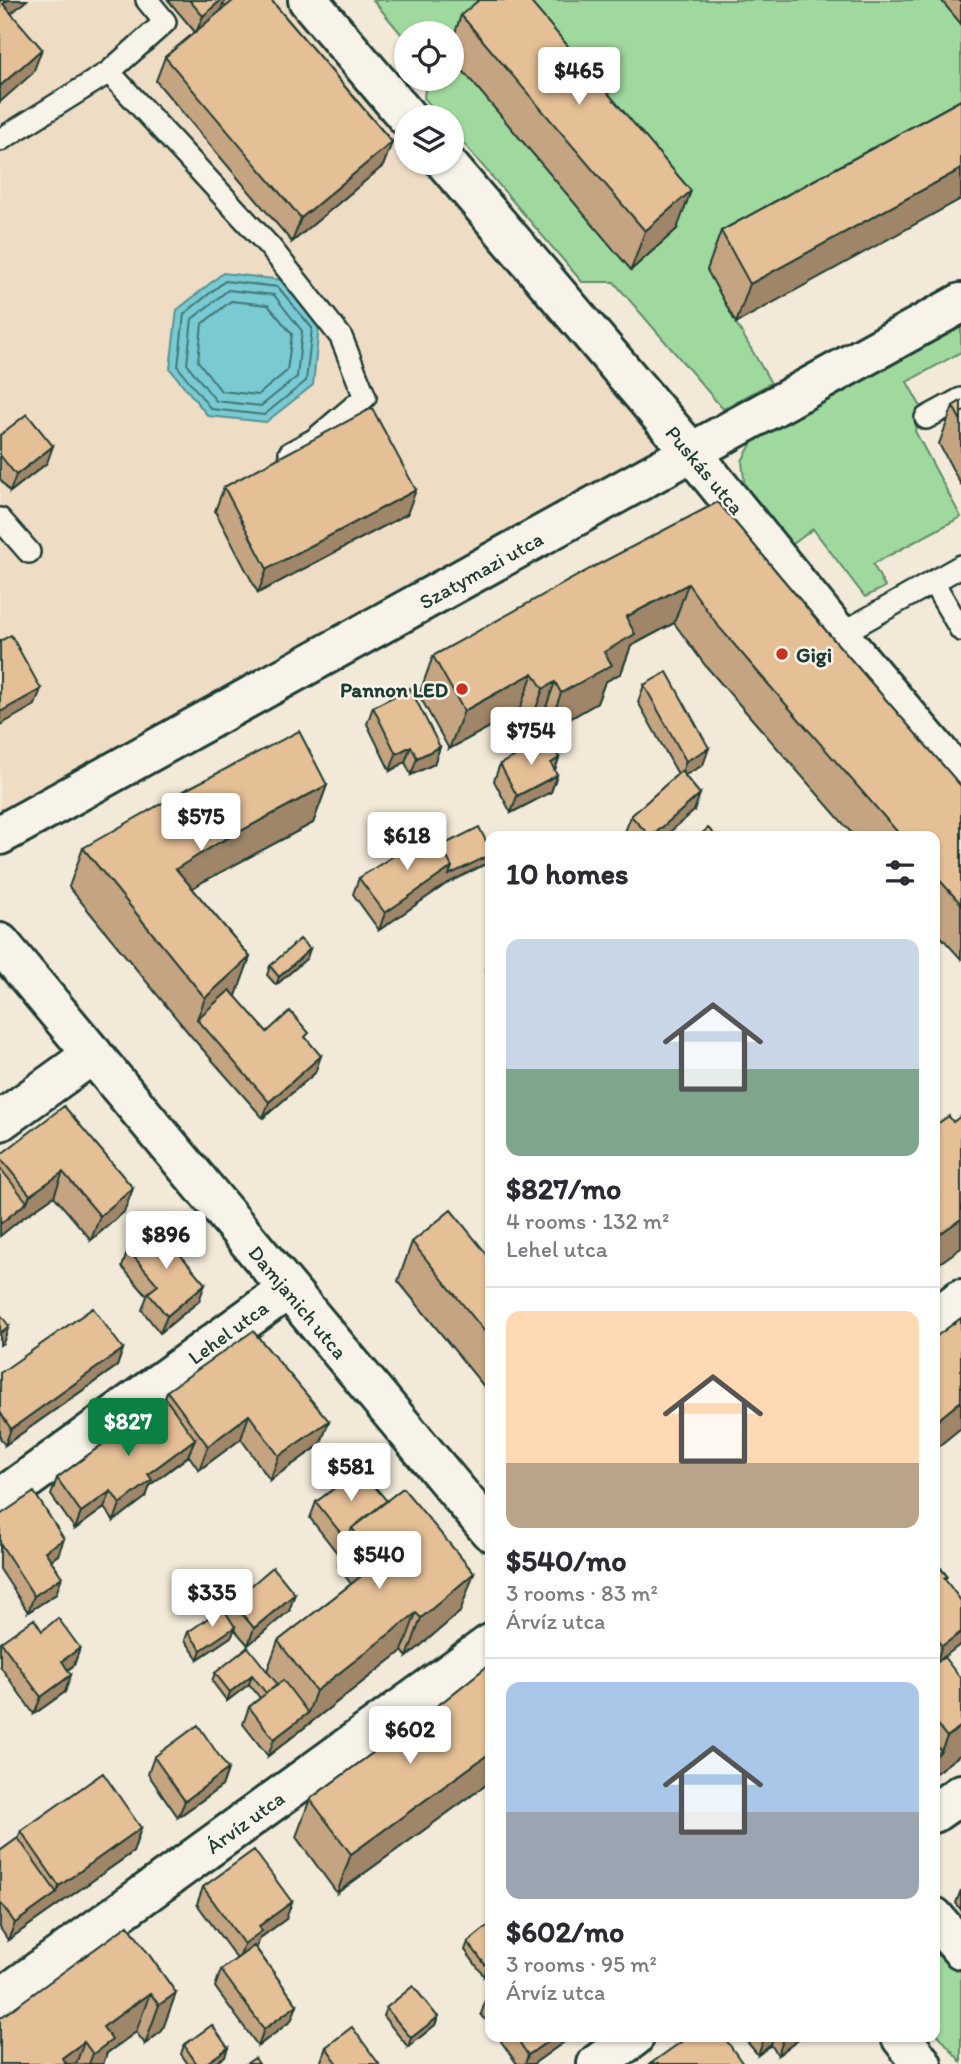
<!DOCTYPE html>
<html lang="en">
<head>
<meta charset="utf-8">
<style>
  body { margin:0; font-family:Itim,sans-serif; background:#f2f2f3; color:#2b2b33; height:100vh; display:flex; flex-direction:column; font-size:26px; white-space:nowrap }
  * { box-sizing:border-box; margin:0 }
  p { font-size:23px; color:#7c7c81 }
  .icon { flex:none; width:38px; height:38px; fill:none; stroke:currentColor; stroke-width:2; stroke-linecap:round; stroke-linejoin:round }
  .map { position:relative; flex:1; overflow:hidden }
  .sheet { position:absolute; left:485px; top:831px; width:455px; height:1211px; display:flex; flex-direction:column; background:#fff; border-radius:14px; box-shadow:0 2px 5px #0004 }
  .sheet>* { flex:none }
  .fabs { position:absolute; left:394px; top:21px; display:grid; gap:14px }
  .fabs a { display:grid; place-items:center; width:70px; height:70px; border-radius:50%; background:#fff; box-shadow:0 2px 5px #0004; font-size:35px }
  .price { position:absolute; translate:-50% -60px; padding:0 16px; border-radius:7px; background:#fff; color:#222; font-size:23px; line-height:46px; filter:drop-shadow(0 2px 4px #0008) }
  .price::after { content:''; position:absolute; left:50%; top:42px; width:21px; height:16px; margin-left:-10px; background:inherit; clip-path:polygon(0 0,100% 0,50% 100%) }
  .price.current { background:#0b8043; color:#fff }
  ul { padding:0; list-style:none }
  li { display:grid; align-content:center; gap:14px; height:371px; padding:0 21px }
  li+li { border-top:2px solid #e1e1e2 }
  li span { display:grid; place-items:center; height:217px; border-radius:14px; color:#555 }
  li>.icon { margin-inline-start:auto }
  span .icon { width:126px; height:126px; fill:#fffc; stroke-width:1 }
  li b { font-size:30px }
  h2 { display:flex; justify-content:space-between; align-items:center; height:84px; padding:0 21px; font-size:30px }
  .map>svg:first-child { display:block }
  .built { fill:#efdcc4 }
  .green { fill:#a0d99e; stroke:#608b69; stroke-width:2 }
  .water { fill:#79cad3; stroke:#559293; stroke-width:2 }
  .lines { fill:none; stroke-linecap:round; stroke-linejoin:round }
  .shore { stroke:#437574; stroke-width:2 }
  .lane-casing { stroke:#1f3d34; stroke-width:26 }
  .street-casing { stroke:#1f3d34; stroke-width:44 }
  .lane { stroke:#f7f3e8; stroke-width:21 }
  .street { stroke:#f7f3e8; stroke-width:38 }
  .wall { fill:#c5a481; stroke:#1f3d34; stroke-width:2 }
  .shaded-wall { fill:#a08669; stroke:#1f3d34; stroke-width:2 }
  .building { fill:#e5bf96; stroke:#1f3d34; stroke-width:2 }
  .poi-dot { fill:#c8321e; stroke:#f7f3e8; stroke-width:2.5 }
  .labels { text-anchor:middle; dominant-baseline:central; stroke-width:5; stroke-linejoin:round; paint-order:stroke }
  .street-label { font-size:21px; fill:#1f3d34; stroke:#f7f3e8 }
  .poi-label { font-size:21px; font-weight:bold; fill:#1f3d34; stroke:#f7f3e8; text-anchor:start }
</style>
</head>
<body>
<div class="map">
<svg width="961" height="2064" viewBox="0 0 961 2064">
  <rect width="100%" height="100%" fill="#f3e9d8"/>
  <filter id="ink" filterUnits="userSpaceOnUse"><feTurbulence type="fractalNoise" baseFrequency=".0143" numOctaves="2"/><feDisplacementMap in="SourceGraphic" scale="14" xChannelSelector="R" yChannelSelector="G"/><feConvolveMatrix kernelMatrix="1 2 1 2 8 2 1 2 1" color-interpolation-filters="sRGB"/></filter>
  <g filter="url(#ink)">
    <path class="built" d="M0 0H308L406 117V163H446L692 453 0 835Z"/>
    <path class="green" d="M373 0H961V131L736 323 771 383 723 409 614 282H582L452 130V117H441L424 98 426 79H452V33H406V40Z
      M961 327V352L907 382 921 407 915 431 961 517 873 564 885 587 865 597 813 529 792 545 745 489 742 461 754 439Z
      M934 1943 961 1972V2062L935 2031Z"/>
    <path class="water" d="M223 273 282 280 319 326 313 385 266 422 208 416 170 369 177 310Z"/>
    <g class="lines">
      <path class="shore" d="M225 281 278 287 312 328 306 381 264 415 211 409 178 367 184 314Z
        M228 290 274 295 302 331 297 377 261 406 216 401 187 364 192 319Z
        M231 301 268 305 292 334 287 371 258 395 221 391 198 361 202 324Z"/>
      <g class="lane-casing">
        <path id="lane" d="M147 0 165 22 109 72 270 247 341 337 365 397 314 440 290 453
          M0 140 109 72
          M926 418 961 399
          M0 519 29 552
          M933 582 961 630
          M839 635 961 566"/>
      </g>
      <g class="street-casing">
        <path id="street" d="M308 0 407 117
          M446 163 692 453 839 635 961 779
          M0 835 961 303
          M0 943 490 1531
          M0 1121 93 1054
          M934 1319 961 1299
          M0 1499 287 1290
          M934 1813 961 1794
          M934 1917 961 1949
          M0 1999 490 1644
          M901 2037 922 2064
          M597 2064 634 2037"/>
      </g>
      <use href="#lane" class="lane"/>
      <use href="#street" class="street"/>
    </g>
    <path class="wall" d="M168 0H271L392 142 383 166 292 242 156 81 165 57 195 32Z
      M941 0H961V24Z
      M461 15 677 229 631 270 452 58V42Z
      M961 100 736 323 707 270 721 231Z
      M961 401V485L939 444 953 406Z
      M0 435 47 463 10 492 0 479Z
      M224 487 407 514 258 593 215 511Z
      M718 502 828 633 961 786V959L934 929V836H854L705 665 674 623 631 646 621 673 605 682 597 703 547 732 541 721 529 728 519 711 449 749 419 695 433 656Z
      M644 685 703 765 684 775 694 811 665 836H629L625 832 631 816 678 774 638 702Z
      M373 707 440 747 434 764 411 775 405 762 390 771 367 724Z
      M559 758 555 770 557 775 551 792 511 813 494 781 500 764Z
      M327 785 313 823 204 881 192 888 250 957 235 997 267 1032 307 1039 315 1073 263 1118 191 1036 69 887 83 848Z
      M441 846 489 862 446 884 379 930 353 894 359 878Z
      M307 958 276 985 267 975 270 966Z
      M490 960V978L486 970Z
      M0 1155 133 1188 124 1212 91 1240 54 1196 21 1219 0 1236Z
      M412 1242 490 1258V1394L398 1281Z
      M128 1250 199 1301 160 1333 142 1310 147 1296 122 1267Z
      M123 1349 117 1366 5 1445 0 1438V1373Z
      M167 1391 329 1421 320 1445 270 1480 241 1439 199 1470 189 1456 150 1485 146 1497 114 1521 104 1508 75 1529 51 1495 57 1478 165 1398Z
      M360 1469 460 1612 407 1657 402 1651 268 1756 243 1724 249 1707 260 1698 249 1684 227 1701 212 1681 215 1673 267 1671 278 1641 351 1584 338 1566 341 1558 310 1518 316 1502Z
      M0 1515 58 1555 51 1560 56 1594 28 1612 0 1569Z
      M934 1560 947 1576 945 1580 961 1601 936 1663 934 1661Z
      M232 1602 289 1611 248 1645 234 1629 232 1636 198 1659 185 1640 188 1632 227 1614Z
      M42 1631 80 1648 74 1665 68 1670 65 1692 34 1714 0 1666V1645L1 1642Z
      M490 1664V1782L337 1893 296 1837 310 1799 445 1700Z
      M934 1665 961 1754 934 1774Z
      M154 1757 228 1769 222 1786 178 1817 148 1774Z
      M141 1828 133 1852 8 1940 0 1928V1851L18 1838 21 1831Z
      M203 1887 286 1919 260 1938 256 1948 297 2005 291 2021 258 2046 215 1987 221 1970 237 1959 197 1904Z
      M961 1890V1910L956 1903Z
      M128 1925 176 1993 162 2031 145 2044 136 2032 107 2053 103 2064H0Z
      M468 1942 490 1971 484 1976 465 1950Z
      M490 1995V2026L481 2014 487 1997Z
      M386 2008 438 2017 435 2025 408 2047 383 2016Z
      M498 2037H571L533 2064H517Z
      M743 2037H802L778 2055 771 2045 758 2055Z
      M184 2045 225 2056 214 2064H188L181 2054Z
      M326 2047 379 2064H320Z"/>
    <path class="shaded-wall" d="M8 0H27L0 23 3 4Z
      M221 0H234L223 4 220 13 196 33 203 16Z
      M42 49 33 73 0 102V86Z
      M392 142 383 166 292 242 301 218Z
      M961 169V199L736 323 750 284Z
      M691 191 677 229 631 270 645 231Z
      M53 446 47 463 10 492 16 475Z
      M416 490 407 514 258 593 267 569Z
      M688 584 674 623 631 646 621 673 605 682 597 703 547 732 561 693 604 652 626 617Z
      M533 673 519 711 449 749 464 711Z
      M555 682 541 721 529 728 543 689Z
      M41 689 35 705 0 725V712Z
      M411 746 405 762 390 771 396 754Z
      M440 747 434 764 411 775 417 758Z
      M709 748 703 765 680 778 686 761Z
      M559 758 553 775 551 763Z
      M557 775 551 792 511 813 517 796Z
      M327 785 313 823 204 881 162 908 176 869 218 843Z
      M700 794 694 811 665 836H652Z
      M490 855 489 862 446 884 379 930 385 913 452 867Z
      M310 949 307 958 276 985 279 977Z
      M250 957 236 996 202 1026 197 1019 205 998Z
      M321 1056 315 1073 263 1118 269 1102Z
      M63 1172 54 1196 21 1219 0 1236V1224L27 1202 30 1195Z
      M133 1188 124 1212 91 1240 100 1216Z
      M961 1219V1248L934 1267V1238Z
      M205 1284 199 1301 160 1333 167 1316Z
      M9 1326 3 1343 0 1345V1333Z
      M123 1349 117 1366 5 1445 11 1429Z
      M961 1401V1428L934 1450V1423Z
      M249 1415 241 1439 199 1470 208 1446Z
      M329 1421 320 1445 270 1480 279 1456Z
      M195 1439 188 1456 150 1485 146 1497 114 1521 120 1504 148 1474Z
      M111 1491 104 1508 75 1529 81 1512Z
      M64 1539 58 1555 39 1568 45 1551Z
      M474 1573 460 1612 407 1657 421 1618Z
      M62 1577 56 1594 28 1612 34 1596Z
      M295 1594 289 1611 248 1645 254 1628Z
      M416 1613 402 1651 268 1756 274 1739 308 1713 316 1691Z
      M235 1627 232 1636 198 1659 201 1650Z
      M961 1632V1644L936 1663 942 1646Z
      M80 1648 74 1665 56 1678 62 1661Z
      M71 1675 65 1692 34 1714 41 1697Z
      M252 1675 249 1684 227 1701 230 1692Z
      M961 1726V1754L934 1774V1757L941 1751 947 1737Z
      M490 1753V1782L337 1893 351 1854Z
      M228 1769 222 1786 178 1817 185 1801Z
      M141 1828 133 1852 8 1940 15 1923 57 1893 59 1886Z
      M292 1902 286 1919 260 1938 256 1948 238 1961 244 1944 259 1926Z
      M490 1965V1971L484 1976 487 1967Z
      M150 1993 136 2032 107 2053 103 2064H89L103 2027Z
      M176 1993 162 2031 145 2044 159 2005Z
      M297 2005 291 2021 258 2046 264 2029Z
      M438 2017 435 2025 408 2047 411 2038Z
      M554 2037H571L533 2064H525L528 2055Z
      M766 2037H774L771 2045 758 2055 764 2039Z
      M786 2037H802L778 2055 784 2038Z
      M84 2042 76 2064H60L62 2058Z
      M228 2048 225 2056 214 2064H205Z"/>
    <path class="building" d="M0 0H8L3 4 42 49 0 86Z
      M189 0H221L203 16Z
      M227 0H234L225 7 223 4Z
      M234 0H271L392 142 301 218 165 57Z
      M479 0H529L691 191 645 231 461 15Z
      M961 100V169L750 284 721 231Z
      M961 401V421L953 406Z
      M372 408 416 490 267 569 224 487Z
      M27 414 53 446 16 475 0 455V435Z
      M718 502 828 633 961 786V904L934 874V836H901L769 685 719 627 688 584 626 617 635 634 604 652 612 665 561 693 555 682 543 689 533 673 464 711 433 656 597 565Z
      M11 635 41 689 0 712V641Z
      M667 672 709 748 686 761 644 685Z
      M410 688 440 747 417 758 411 746 396 754 373 707Z
      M299 731 327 785 218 843 176 869 250 957 205 998 83 848 189 788Z
      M549 739 559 758 551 763 557 775 517 796 500 764Z
      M681 771 700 794 652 836H650L631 816Z
      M479 827 490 849V855L449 875 452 867 441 846Z
      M708 828 716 836H699Z
      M431 832 438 840 452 867 385 913 359 878Z
      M300 939 310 949 279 977 270 966Z
      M230 990 267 1032 290 1011 309 1033 305 1037 321 1056 269 1102 197 1019Z
      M64 1106 133 1188 100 1216 63 1172 30 1195 0 1158V1155Z
      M949 1116 953 1122 961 1116V1219L934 1238V1126Z
      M0 1168 27 1202 0 1224Z
      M451 1210 490 1258V1338L412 1242Z
      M157 1227 205 1284 167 1316 148 1293 158 1285 128 1250Z
      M93 1308 123 1349 11 1429 0 1412V1373Z
      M0 1314 9 1326 0 1333Z
      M961 1318V1401L934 1423V1338Z
      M253 1331 329 1421 279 1456 249 1415 208 1446 167 1391Z
      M165 1398 195 1439 148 1474 152 1480 120 1504 111 1491 81 1512 57 1478Z
      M360 1469 387 1501 352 1528 347 1541 316 1502Z
      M403 1488 474 1573 421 1618 416 1613 316 1691 278 1641 378 1563 352 1528Z
      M34 1492 64 1539 45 1551 62 1577 34 1596 0 1543V1515Z
      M934 1560 947 1576 944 1578 961 1601V1632L942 1646 934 1636Z
      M273 1567 295 1594 254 1628 232 1602Z
      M223 1608 235 1627 201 1650 188 1632Z
      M58 1618 80 1648 62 1661 71 1675 41 1697 1 1642 34 1619 42 1631Z
      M248 1647 278 1685 266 1693 252 1675 230 1692 215 1673Z
      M944 1657 961 1679V1726L947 1737 934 1721V1665Z
      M490 1664V1753L351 1854 310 1799 445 1700Z
      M283 1680 308 1713 274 1739 249 1707Z
      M198 1725 228 1769 185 1801 154 1757Z
      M934 1742 941 1751 934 1757Z
      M103 1773 141 1828 59 1886 21 1831Z
      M18 1838 57 1893 15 1923 0 1902V1851Z
      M254 1850 292 1902 259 1926 262 1931 244 1944 203 1887Z
      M490 1924V1965L487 1967 468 1942Z
      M128 1925 176 1993 159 2005 150 1993 103 2027 112 2040 93 2054 84 2042 62 2058 67 2064H0V2018Z
      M254 1946 297 2005 264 2029 221 1970Z
      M413 1986 438 2017 411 2038 386 2008Z
      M212 2025 228 2048 205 2064H197L184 2045Z
      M352 2027 379 2064H338L326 2047Z
      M516 2037H554L528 2055Z
      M688 2037H724L743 2064H650Z
      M255 2058 259 2064H246Z"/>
  </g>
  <g class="poi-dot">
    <circle cx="782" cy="654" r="7"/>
    <circle cx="462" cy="689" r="7"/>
  </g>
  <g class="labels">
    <g class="street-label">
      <text transform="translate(705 470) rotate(50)">Puskás utca</text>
      <text transform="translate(481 570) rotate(-29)">Szatymazi utca</text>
      <text transform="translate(298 1302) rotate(50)">Damjanich utca</text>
      <text transform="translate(228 1332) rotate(-36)">Lehel utca</text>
      <text transform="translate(245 1822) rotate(-36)">Árvíz utca</text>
    </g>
    <g class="poi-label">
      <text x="796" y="654">Gigi</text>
      <text x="448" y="689" text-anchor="end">Pannon LED</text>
    </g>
  </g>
</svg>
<div class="fabs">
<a><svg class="icon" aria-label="locate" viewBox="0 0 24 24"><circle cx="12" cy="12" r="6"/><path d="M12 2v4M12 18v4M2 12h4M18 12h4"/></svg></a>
<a><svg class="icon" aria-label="layers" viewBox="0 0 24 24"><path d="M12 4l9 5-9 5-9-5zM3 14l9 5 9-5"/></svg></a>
</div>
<b class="price" style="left:579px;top:107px">$465</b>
<b class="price" style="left:531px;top:767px">$754</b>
<b class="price" style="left:201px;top:853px">$575</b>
<b class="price" style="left:407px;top:872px">$618</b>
<b class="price" style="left:166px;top:1271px">$896</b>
<b class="price current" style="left:128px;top:1458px">$827</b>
<b class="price" style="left:351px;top:1503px">$581</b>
<b class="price" style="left:379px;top:1591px">$540</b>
<b class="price" style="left:212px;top:1629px">$335</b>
<b class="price" style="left:410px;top:1766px">$602</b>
<section class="sheet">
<h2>10 homes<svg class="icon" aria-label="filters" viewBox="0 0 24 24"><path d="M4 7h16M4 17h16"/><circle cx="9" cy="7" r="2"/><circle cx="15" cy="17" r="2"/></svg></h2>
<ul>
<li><span style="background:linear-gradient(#c9d6e8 60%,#7fa58c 0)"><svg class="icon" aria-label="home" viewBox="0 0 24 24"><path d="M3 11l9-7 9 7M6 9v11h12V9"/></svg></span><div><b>$827/mo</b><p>4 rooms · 132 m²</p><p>Lehel utca</p></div></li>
<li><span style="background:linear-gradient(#ffd9b3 70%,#b9a48a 0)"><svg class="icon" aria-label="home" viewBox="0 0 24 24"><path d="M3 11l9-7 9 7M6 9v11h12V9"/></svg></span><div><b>$540/mo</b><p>3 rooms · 83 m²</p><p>Árvíz utca</p></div></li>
<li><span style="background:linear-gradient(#a9c7e8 60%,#9aa5b1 0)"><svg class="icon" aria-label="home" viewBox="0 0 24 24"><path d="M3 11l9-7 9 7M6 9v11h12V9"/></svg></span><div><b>$602/mo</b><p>3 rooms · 95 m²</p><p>Árvíz utca</p></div></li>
</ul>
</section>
</div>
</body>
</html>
